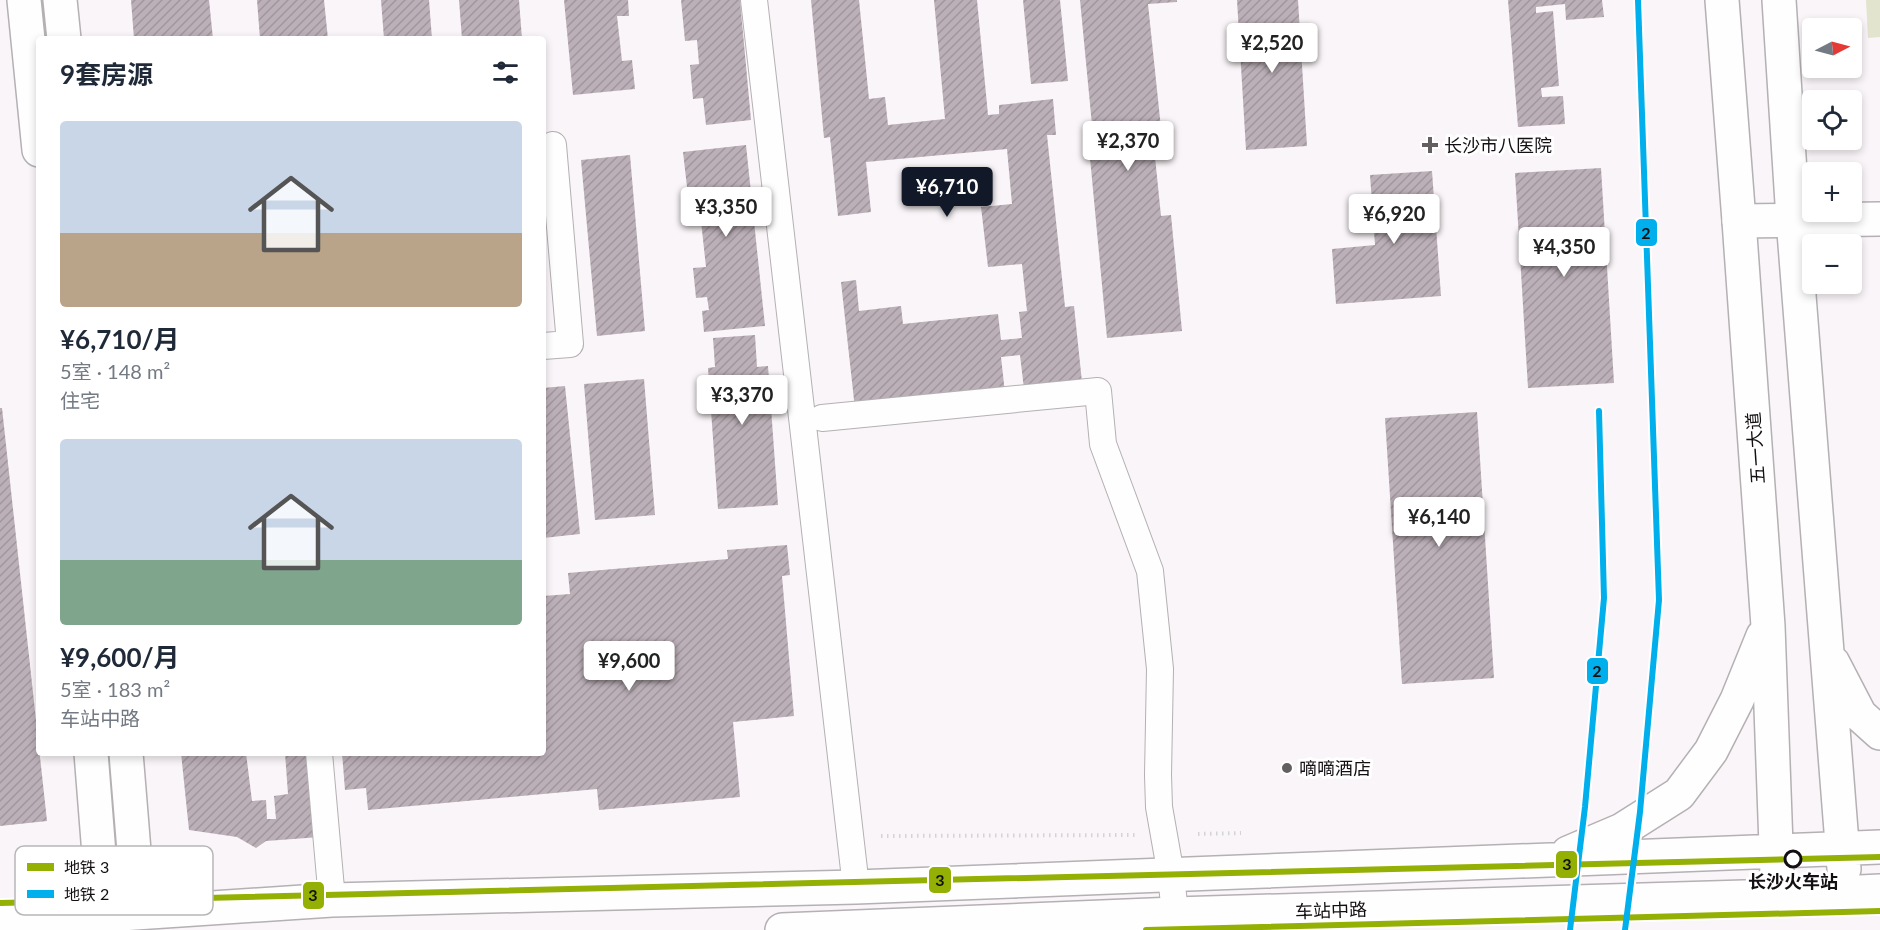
<!DOCTYPE html>
<html lang="zh">
<head>
<meta charset="utf-8">
<style>
  body { margin:0; font-family:Lato,"Noto Sans SC",sans-serif; background:#f2f2f3; color:#1f2937; height:100vh; display:flex; flex-direction:column; font-size:22px; white-space:nowrap }
  * { box-sizing:border-box; margin:0 }
  p { font-size:20px; color:#747a83 }
  .icon { flex:none; width:33px; height:33px; fill:none; stroke:currentColor; stroke-width:2; stroke-linecap:round; stroke-linejoin:round }
  .map { position:relative; flex:1; overflow:hidden }
  .details { position:absolute; left:36px; top:36px; width:510px; height:720px; display:flex; flex-direction:column; background:#fff; border-radius:6px; box-shadow:0 3px 9px #0003 }
  .details>* { flex:none }
  .needle { width:39px; rotate:84deg }
  .controls { position:absolute; left:1802px; top:18px; display:grid; gap:12px }
  .controls a { display:grid; place-items:center; width:60px; height:60px; border-radius:6px; background:#fff; box-shadow:0 3px 9px #0003; font-size:30px }
  .price { position:absolute; translate:-50% -51px; padding:0 14px; border-radius:6px; background:#fff; color:#222; font-size:20px; line-height:39px; filter:drop-shadow(0 2px 3px #0008) }
  .price::after { content:''; position:absolute; left:50%; top:36px; width:18px; height:14px; margin-left:-9px; background:inherit; clip-path:polygon(0 0,100% 0,50% 100%) }
  .price.on { background:#111827; color:#fff }
  ul { padding:0; list-style:none }
  li { display:grid; align-content:center; gap:12px; height:318px; padding:0 24px }
  li span { display:grid; place-items:center; height:186px; border-radius:6px; color:#555 }
  li>.icon { margin-inline-start:auto }
  span .icon { width:108px; height:108px; fill:#fffc; stroke-width:1 }
  li b { font-size:26px }
  h2 { display:flex; justify-content:space-between; align-items:center; height:72px; padding:0 24px; font-size:26px }
  .map>svg:first-child { display:block }
  .green { fill:#e2e4ce }
  .building { fill:url(#building-hatch) }
  .lines { fill:none; stroke-linecap:round; stroke-linejoin:round }
  .street-casing { stroke:#b4b0b3; stroke-width:28 }
  .secondary-casing { stroke:#b4b0b3; stroke-width:36 }
  .primary-casing { stroke:#b4b0b3; stroke-width:36 }
  .path { stroke:#d5d4d4; stroke-width:4; stroke-dasharray:1.5 4.5; stroke-linecap:butt }
  .street { stroke:#fefefe; stroke-width:26 }
  .secondary { stroke:#fefefe; stroke-width:33 }
  .primary { stroke:#fefefe; stroke-width:33 }
  .metro-1-casing { stroke:#fff; stroke-width:10 }
  .metro-2-casing { stroke:#fff; stroke-width:10 }
  .metro-1 { stroke:#94b005; stroke-width:6 }
  .metro-2 { stroke:#00afec; stroke-width:6 }
  .poi-dot { fill:#646062; stroke:#fff; stroke-width:2 }
  .stop-dot { fill:#fff; stroke:#130f12; stroke-width:3 }
  .labels { text-anchor:middle; dominant-baseline:central; stroke-width:6; stroke-linejoin:round; paint-order:stroke }
  .poi-label { font-size:18px; fill:#130f12; stroke:#fff; text-anchor:start }
  .street-label { font-size:18px; fill:#130f12; stroke:#fff }
  .stop-label { font-size:18px; font-weight:bold; fill:#130f12; stroke:#fff }
  .key { fill:#fff; stroke:#b8b7b8; stroke-width:1.5 }
  .key-label { font-size:16px; fill:#130f12 }
  .line-badge { stroke:#fff; stroke-width:2 }
  .pale-badge-label { font-size:16px; text-anchor:middle; font-weight:bold; fill:#111 }
</style>
</head>
<body>
<div class="map">
<svg width="1880" height="930" viewBox="0 0 1880 930">
  <defs>
    <pattern id="building-hatch" width="6" height="6" patternUnits="userSpaceOnUse" patternTransform="scale(1.5)"><rect width="6" height="6" fill="#bcb0b8"/><path d="M-1 1l2-2M0 6l6-6M5 7l2-2" fill="none" stroke="#a1969d"/></pattern>
  </defs>
  <rect width="100%" height="100%" fill="#faf5f8"/>
  <path class="green" d="M1866 0H1880V37L1868 38Z"/>
  <path class="building" d="M131 0H209L213 39H134Z
    M257 0H324L328 39H260Z
    M381 0H429L432 39H384Z
    M459 0H519L522 39H462Z
    M564 0H628L629 16H617L622 61 632 60 635 89 573 95Z
    M681 0H740L751 120 706 125 703 98 693 99 690 65 699 64 697 40 685 41Z
    M811 0H859L869 99 885 97 888 125 945 119 934 0H977L988 115 999 114V105L1053 99 1056 135H1047L1065 307 1074 306 1082 382 1024 389 1020 355 1001 357 1005 393 855 409 841 282 856 280 859 311 901 306 903 324 998 314 1001 340 1022 338 1019 312 1027 311 1022 264 988 267 981 207 1012 204 1007 149 866 162 871 212 838 216 830 137 824 138Z
    M1023 0H1060L1068 81 1031 84Z
    M1080 0H1177V2L1148 4 1161 128 1125 132 1128 160 1155 157 1161 216 1171 215 1182 331 1107 338 1087 126 1092 125Z
    M1237 0H1298L1307 146 1246 150Z
    M1508 0H1602L1604 17 1566 20 1565 4 1536 7V13L1553 11 1559 86 1541 88 1542 97 1563 96 1565 124 1518 127Z
    M746 145 765 326 704 332 702 311 709 310 707 297 696 298 693 268 706 267 700 212 690 213 683 152Z
    M630 155 645 331 597 336 581 160Z
    M1601 168 1614 383 1528 388 1515 173Z
    M1432 171 1441 296 1336 304 1332 249 1375 245 1370 175Z
    M755 335 757 367 768 366 778 505 718 509 708 368 715 367 713 338Z
    M644 379 655 515 595 520 584 384Z
    M565 386 580 534 543 538V388Z
    M0 408H2L47 821 0 826Z
    M1477 412 1494 678 1402 684 1385 418Z
    M787 545 790 575 782 576 794 716 733 722 740 797 599 810 597 789 368 810 366 788 345 790 342 753H543V596L570 594 568 573 728 559 727 550Z
    M181 753H246L252 801 266 800 267 819H276L274 796 288 794 285 753H306L313 821 320 837 266 841 256 848 237 837 189 830Z"/>
  <g class="lines">
    <g class="street-casing">
      <path id="street" d="M754 0 856 887
        M543 346 570 344 553 145
        M822 418 1098 391 1103 444 1150 571 1160 669 1158 775 1159 807 1171 875 1175 914
        M319 753 332 900"/>
    </g>
    <g class="secondary-casing">
      <path id="secondary" d="M24 0 39 150
        M60 0 64 39
        M1739 221 1880 219
        M91 753 105 930
        M126 753 139 912"/>
    </g>
    <g class="primary-casing">
      <path id="primary" d="M1722 0 1739 221 1768 626 1777 873
        M1779 0 1793 219 1844 869
        M1833 663 1860 715 1880 733
        M1568 853 1622 830 1679 794 1711 751 1737 700 1763 636
        M0 922 332 900 856 887 1880 847
        M782 930 1175 914 1778 896 1880 891"/>
    </g>
    <path class="path" d="M1198 834 1241 833
      M881 836 1137 835"/>
    <use href="#street" class="street"/>
    <use href="#secondary" class="secondary"/>
    <use href="#primary" class="primary"/>
    <g class="metro-1-casing">
      <path id="metro-1" d="M0 903 1880 857
        M1146 930 1880 911"/>
    </g>
    <g class="metro-2-casing">
      <path id="metro-2" d="M1570 930 1585 807 1604 598 1599 411
        M1625 930 1640 812 1659 600 1638 0"/>
    </g>
    <use href="#metro-1" class="metro-1"/>
    <use href="#metro-2" class="metro-2"/>
  </g>
  <g class="poi-dot">
    <path d="M1427 136h6v6h6v6h-6v6h-6v-6h-6v-6h6z"/>
    <circle cx="1287" cy="768" r="6"/>
  </g>
  <circle class="stop-dot" cx="1793" cy="859" r="8"/>
  <g class="labels">
    <g class="poi-label">
      <text x="1444" y="145">长沙市八医院</text>
      <text x="1299" y="768">嘀嘀酒店</text>
    </g>
    <g class="street-label">
      <text transform="translate(1755 448) rotate(-94)">五一大道</text>
      <text transform="translate(1331 910) rotate(-2)">车站中路</text>
    </g>
    <g class="stop-label">
      <text x="1793" y="881">长沙火车站</text>
    </g>
  </g>
  <rect x="15" y="846" width="198" height="69" rx="9" class="key"/>
  <rect x="27" y="863" width="27" height="8" fill="#94b005"/>
  <rect x="27" y="890" width="27" height="8" fill="#00afec"/>
  <g class="key-label">
    <text x="64" y="873">地铁 3</text>
    <text x="64" y="900">地铁 2</text>
  </g>
  <g class="line-badge">
    <rect x="1635" y="218" width="23" height="29" rx="6" fill="#00afec"/>
    <rect x="1586" y="657" width="23" height="28" rx="6" fill="#00afec"/>
    <rect x="1555" y="850" width="23" height="29" rx="6" fill="#94b005"/>
    <rect x="928" y="866" width="24" height="28" rx="6" fill="#94b005"/>
    <rect x="302" y="881" width="23" height="29" rx="6" fill="#94b005"/>
  </g>
  <g class="pale-badge-label">
    <text x="1646" y="239">2</text>
    <text x="1597" y="677">2</text>
    <text x="1567" y="870">3</text>
    <text x="940" y="886">3</text>
    <text x="313" y="901">3</text>
  </g>
</svg>
<div class="controls">
<a><svg class="needle" viewBox="-14 -14 28 28"><path d="M0-13l5 13h-10z" fill="#e53935"/><path d="M0 13l5-13h-10z" fill="#747a83"/></svg></a>
<a><svg class="icon" aria-label="locate" viewBox="0 0 24 24"><circle cx="12" cy="12" r="6"/><path d="M12 2v4M12 18v4M2 12h4M18 12h4"/></svg></a>
<a>+</a>
<a>−</a>
</div>
<b class="price" style="left:1272px;top:74px">¥2,520</b>
<b class="price" style="left:1128px;top:172px">¥2,370</b>
<b class="price on" style="left:947px;top:218px">¥6,710</b>
<b class="price" style="left:726px;top:238px">¥3,350</b>
<b class="price" style="left:1394px;top:245px">¥6,920</b>
<b class="price" style="left:1564px;top:278px">¥4,350</b>
<b class="price" style="left:742px;top:426px">¥3,370</b>
<b class="price" style="left:1439px;top:548px">¥6,140</b>
<b class="price" style="left:629px;top:692px">¥9,600</b>
<section class="details">
<h2>9套房源<svg class="icon" aria-label="filters" viewBox="0 0 24 24"><path d="M4 7h16M4 17h16"/><circle cx="9" cy="7" r="2"/><circle cx="15" cy="17" r="2"/></svg></h2>
<ul>
<li><span style="background:linear-gradient(#c9d6e8 60%,#b9a48a 0)"><svg class="icon" aria-label="home" viewBox="0 0 24 24"><path d="M3 11l9-7 9 7M6 9v11h12V9"/></svg></span><div><b>¥6,710/月</b><p>5室 · 148 m²</p><p>住宅</p></div></li>
<li><span style="background:linear-gradient(#c9d6e8 65%,#7fa58c 0)"><svg class="icon" aria-label="home" viewBox="0 0 24 24"><path d="M3 11l9-7 9 7M6 9v11h12V9"/></svg></span><div><b>¥9,600/月</b><p>5室 · 183 m²</p><p>车站中路</p></div></li>
</ul>
</section>
</div>
</body>
</html>
